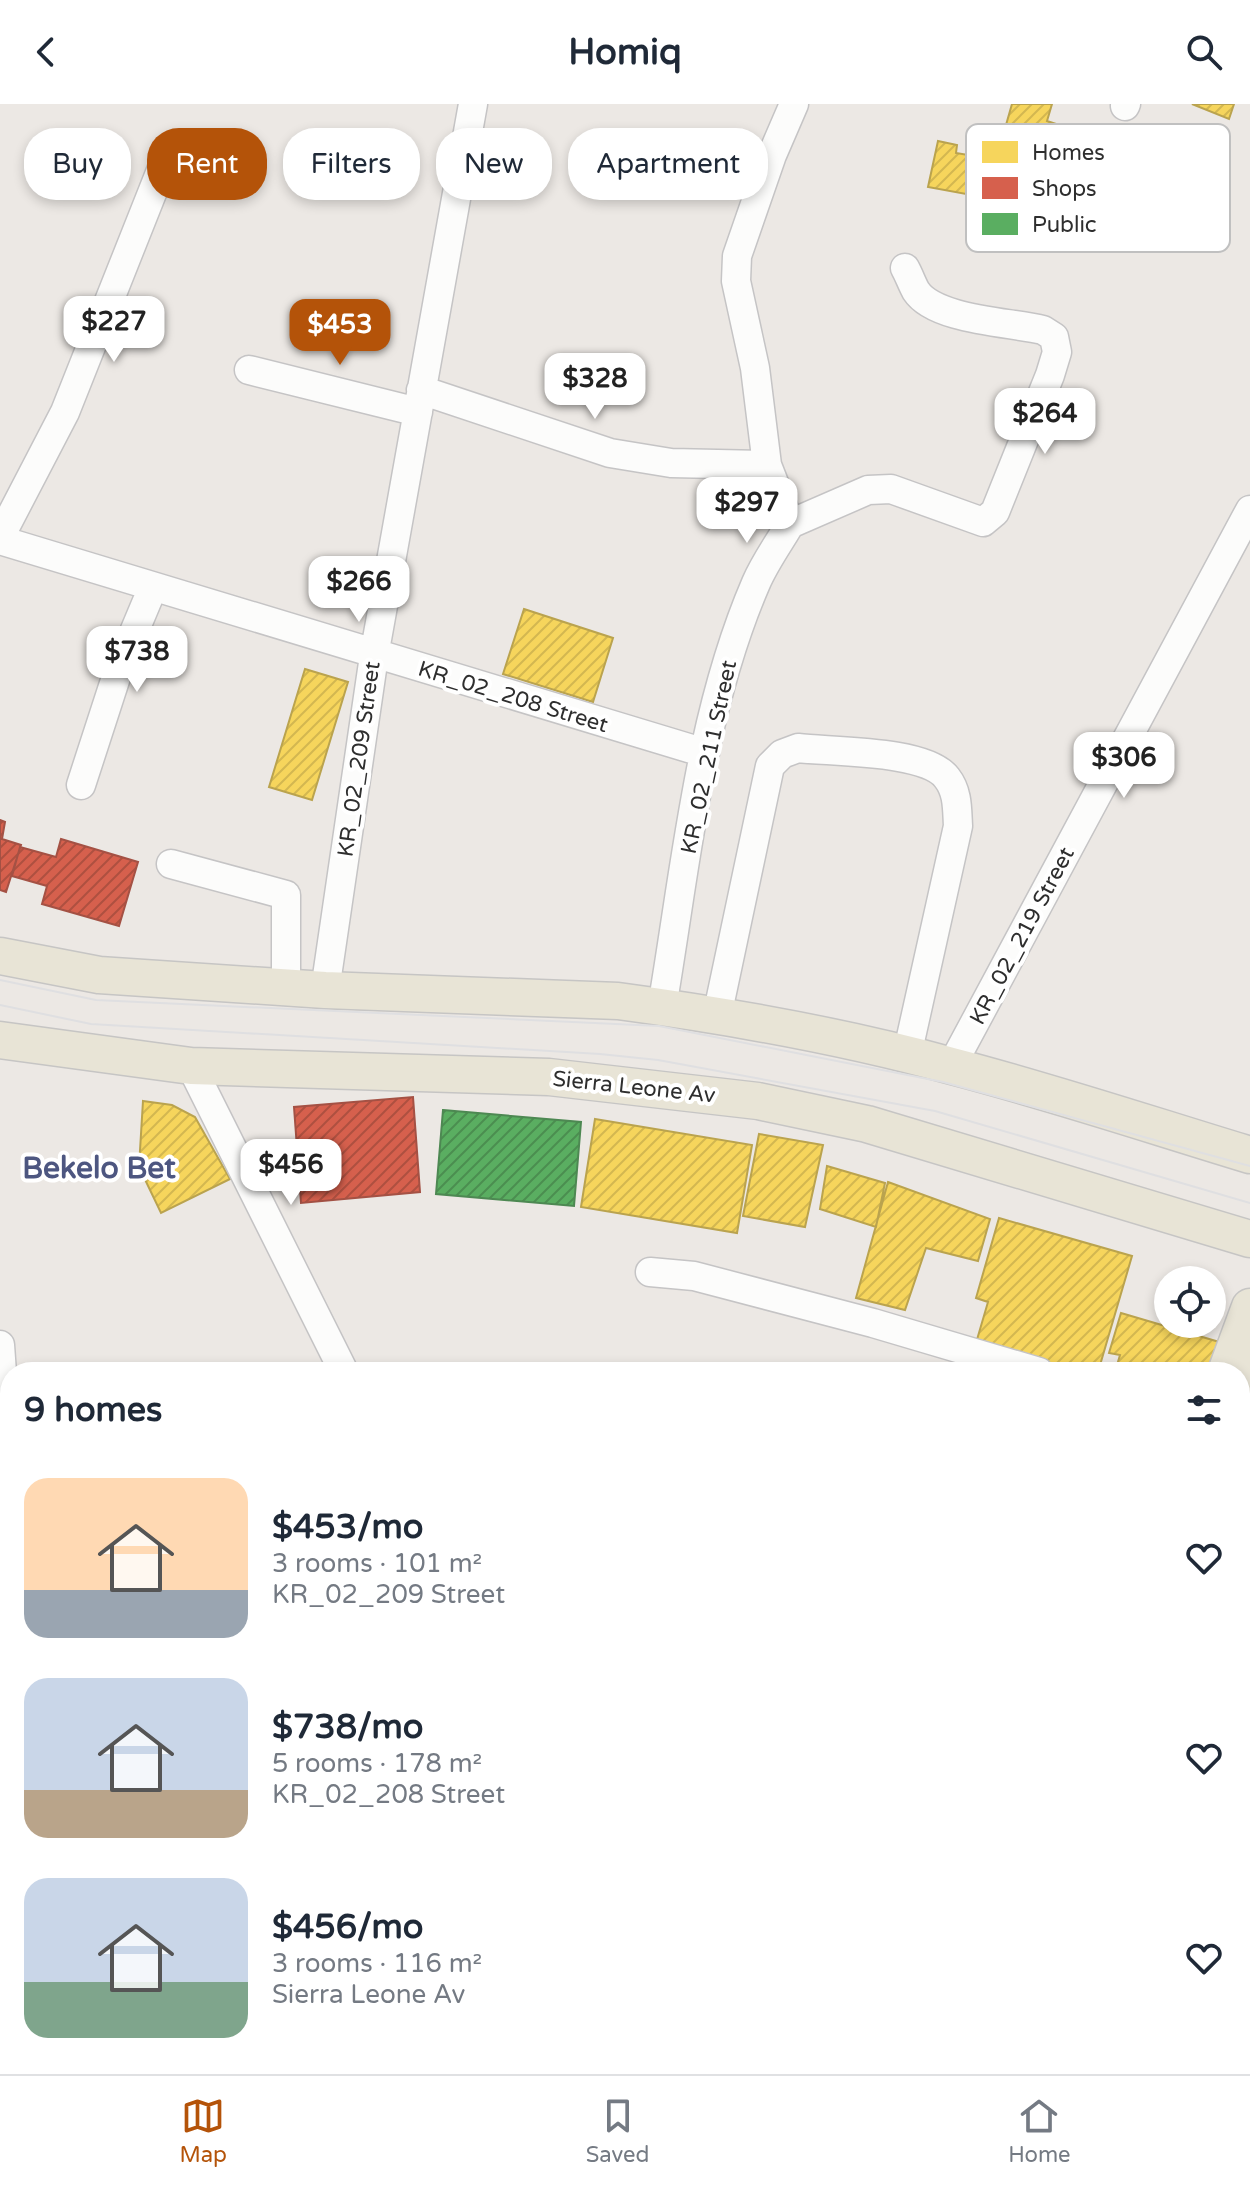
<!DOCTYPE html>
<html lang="en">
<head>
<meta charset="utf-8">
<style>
  body { margin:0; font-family:"Varela Round",sans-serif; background:#f2f2f3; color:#1f2937; height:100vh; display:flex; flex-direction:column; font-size:30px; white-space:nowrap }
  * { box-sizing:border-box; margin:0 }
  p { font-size:26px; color:#747a83 }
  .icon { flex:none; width:44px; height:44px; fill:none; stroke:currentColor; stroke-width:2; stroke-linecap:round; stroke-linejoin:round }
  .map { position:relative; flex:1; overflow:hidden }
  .side { position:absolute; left:0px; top:1258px; width:1250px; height:712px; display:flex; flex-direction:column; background:#fff; border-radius:32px 32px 0 0; box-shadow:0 4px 12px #0003 }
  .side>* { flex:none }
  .banner { position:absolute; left:24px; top:24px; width:800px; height:72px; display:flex; gap:16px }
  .fabs { position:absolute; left:1154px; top:1162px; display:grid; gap:16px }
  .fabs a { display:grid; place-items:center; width:72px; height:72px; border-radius:50%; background:#fff; box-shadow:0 4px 12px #0003; font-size:40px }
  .price { position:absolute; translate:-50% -68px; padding:0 18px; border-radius:16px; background:#fff; color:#222; font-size:26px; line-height:52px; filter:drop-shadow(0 2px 4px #0008) }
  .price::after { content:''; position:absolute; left:50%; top:48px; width:24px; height:18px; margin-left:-12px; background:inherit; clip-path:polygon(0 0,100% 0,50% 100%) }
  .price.selected { background:#b45309; color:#fff }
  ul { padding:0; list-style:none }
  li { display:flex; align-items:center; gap:24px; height:200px; padding:0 24px }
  li span { display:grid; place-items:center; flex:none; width:224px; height:160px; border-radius:24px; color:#555 }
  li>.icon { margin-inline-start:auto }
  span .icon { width:96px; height:96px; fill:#fffc; stroke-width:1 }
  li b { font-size:34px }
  h2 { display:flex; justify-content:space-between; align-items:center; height:96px; padding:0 24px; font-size:34px }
  .tag { padding:0 28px; border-radius:32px; background:#fff; box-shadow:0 4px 12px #0003; font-size:28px; line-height:72px }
  .tag.selected { background:#b45309; color:#fff }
  header { display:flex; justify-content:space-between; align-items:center; height:104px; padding:0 24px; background:#fff; font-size:36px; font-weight:800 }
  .menu { display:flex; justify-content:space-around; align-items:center; height:112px; border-top:2px solid #e0e1e3; background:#fff; font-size:22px; color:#747a83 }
  .menu a { display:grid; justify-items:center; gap:4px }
  .menu .selected { color:#b45309 }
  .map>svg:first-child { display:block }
  .homes { fill:url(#homes-hatch); stroke:#baa34e; stroke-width:2 }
  .shops { fill:url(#shops-hatch); stroke:#a45144; stroke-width:2 }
  .public { fill:url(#public-hatch); stroke:#4d8852; stroke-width:2 }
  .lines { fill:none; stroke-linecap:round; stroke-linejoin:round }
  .minor-casing { stroke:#c5c4c5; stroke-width:31 }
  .major-casing { stroke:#c6c5c4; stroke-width:39 }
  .minor { stroke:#fcfcfb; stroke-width:28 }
  .major { stroke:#e8e4d6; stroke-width:36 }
  .tram { stroke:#dfdfe1; stroke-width:2 }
  .labels { text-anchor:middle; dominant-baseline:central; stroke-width:8; stroke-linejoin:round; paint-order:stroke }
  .street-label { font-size:22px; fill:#2e2e2e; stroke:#fff }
  .district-label { font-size:30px; font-weight:bold; fill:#4d5680; stroke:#fff }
  .key { fill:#fff; stroke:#c0c0c0; stroke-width:2 }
  .key-label { font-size:22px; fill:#2e2e2e }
</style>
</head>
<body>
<header><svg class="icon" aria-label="back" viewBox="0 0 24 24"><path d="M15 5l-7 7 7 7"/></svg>Homiq<svg class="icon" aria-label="search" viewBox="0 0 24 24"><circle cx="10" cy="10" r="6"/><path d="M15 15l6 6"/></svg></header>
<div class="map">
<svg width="1250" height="1970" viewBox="0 0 1250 1970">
  <defs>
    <pattern id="homes-hatch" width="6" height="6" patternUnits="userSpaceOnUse" patternTransform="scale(2)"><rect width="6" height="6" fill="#f6d55c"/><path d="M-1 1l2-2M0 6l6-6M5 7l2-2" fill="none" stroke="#d3b750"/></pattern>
    <pattern id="shops-hatch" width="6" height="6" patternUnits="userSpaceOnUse" patternTransform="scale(2)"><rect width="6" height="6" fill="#d6604d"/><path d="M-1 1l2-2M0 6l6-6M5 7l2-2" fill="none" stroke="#ae5040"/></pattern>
    <pattern id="public-hatch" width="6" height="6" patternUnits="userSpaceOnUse" patternTransform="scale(2)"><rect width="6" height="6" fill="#5aae61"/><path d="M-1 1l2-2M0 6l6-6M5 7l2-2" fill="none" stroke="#4b8e50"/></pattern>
  </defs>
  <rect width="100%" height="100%" fill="#ece8e4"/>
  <path class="homes" d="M1012 0H1052L1047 17 1056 20 1052 38 1004 28Z
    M1192 0H1234L1229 15Z
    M938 37 957 41 956 49 980 53 981 38 993 39 991 55 1035 63 1037 54 1056 57 1048 105 928 83Z
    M524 505 613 534 593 598 503 570Z
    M305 565 348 578 312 696 269 683Z
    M143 997 172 1001 195 1013 230 1075 161 1109 139 1063Z
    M595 1015 752 1041 737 1129 581 1103Z
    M759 1030 823 1041 805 1123 743 1112Z
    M827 1062 885 1079 876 1123 820 1105Z
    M888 1078 990 1115 978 1157 926 1144 905 1206 856 1194Z
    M999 1114 1132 1152 1098 1268H1077L976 1239 988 1198 976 1194Z
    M1121 1209 1226 1240 1217 1268H1115L1120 1251 1109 1249Z"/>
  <path class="shops" d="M0 716 5 718 2 735 21 741 6 788 0 786Z
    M61 735 138 758 119 822 42 800 47 782 12 772 20 743 56 753Z
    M413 993 420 1088 301 1099 294 1003Z"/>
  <path class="public" d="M443 1006 581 1018 574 1102 436 1090Z"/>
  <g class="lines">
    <g class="minor-casing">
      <path id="minor" d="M1125 2 1126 0
        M249 266 418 308
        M421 286 610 349 671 359 767 361
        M790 420 868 386 891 385 983 418 995 408 1050 271 1057 248 1054 233 1043 226C1010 218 935 216 916 187 912 180 909 171 905 164
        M0 433 65 308 164 59
        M0 436 705 649
        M81 681 119 564 153 483
        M171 760 286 791V884
        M325 886 374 552 473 0
        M662 903C686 762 699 611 756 479 765 458 779 439 790 420L767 361 755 264 736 177 737 152 772 51 794 0
        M717 912 770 662 782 650 798 644C832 648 927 646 947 674 958 688 957 705 958 722L907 951
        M952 961 1250 406
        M191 962 344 1268
        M650 1168 694 1172 873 1219 1039 1268
        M0 1241 10 1379
        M0 1814 10 1810
        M1240 1869 1250 1875
        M54 1960 55 1970
        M254 1960 257 1970
        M718 1960 726 1970"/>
    </g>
    <g class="major-casing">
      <path id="major" d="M0 852 99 871 325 886 618 897C730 912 843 932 952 962 1052 988 1151 1021 1250 1051
        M0 936 191 962 549 973 758 997 867 1020 1250 1135
        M1226 1268 1250 1203
        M1240 1293 1250 1270
        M1240 1388 1250 1363
        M1240 1453 1250 1428
        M848 1970 852 1960
        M883 1970 888 1960
        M928 1970 933 1960
        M961 1970 966 1960"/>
    </g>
    <use href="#minor" class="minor"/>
    <use href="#major" class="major"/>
    <path class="tram" d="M0 876 96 896 659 922 943 978 1250 1062
      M0 901 91 920 600 950 658 956 935 1007 1250 1099"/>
  </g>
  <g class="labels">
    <g class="street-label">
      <text transform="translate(513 593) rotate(17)">KR_02_208 Street</text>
      <text transform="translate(709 653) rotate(-78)">KR_02_211 Street</text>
      <text transform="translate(359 655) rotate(-82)">KR_02_209 Street</text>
      <text transform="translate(1022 832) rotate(-62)">KR_02_219 Street</text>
      <text transform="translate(634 983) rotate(6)">Sierra Leone Av</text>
    </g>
    <g class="district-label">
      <text x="99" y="1064">Bekelo Bet</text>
    </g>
  </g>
  <rect x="966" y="20" width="264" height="128" rx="12" class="key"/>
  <rect x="982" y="37" width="36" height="22" fill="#f6d55c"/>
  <rect x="982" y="73" width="36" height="22" fill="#d6604d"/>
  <rect x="982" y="109" width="36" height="22" fill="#5aae61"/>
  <g class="key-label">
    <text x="1032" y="56">Homes</text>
    <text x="1032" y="92">Shops</text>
    <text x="1032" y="128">Public</text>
  </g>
</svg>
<div class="fabs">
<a><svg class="icon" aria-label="locate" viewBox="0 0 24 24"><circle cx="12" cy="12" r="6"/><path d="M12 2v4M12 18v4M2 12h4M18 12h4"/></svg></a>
</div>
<b class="price" style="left:114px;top:260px">$227</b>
<b class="price selected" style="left:340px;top:263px">$453</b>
<b class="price" style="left:595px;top:317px">$328</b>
<b class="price" style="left:1045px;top:352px">$264</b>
<b class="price" style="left:747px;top:441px">$297</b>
<b class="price" style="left:359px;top:520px">$266</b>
<b class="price" style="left:137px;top:590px">$738</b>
<b class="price" style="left:1124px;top:696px">$306</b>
<b class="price" style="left:291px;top:1103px">$456</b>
<div class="banner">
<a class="tag">Buy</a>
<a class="tag selected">Rent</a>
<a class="tag">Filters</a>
<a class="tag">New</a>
<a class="tag">Apartment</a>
</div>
<section class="side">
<h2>9 homes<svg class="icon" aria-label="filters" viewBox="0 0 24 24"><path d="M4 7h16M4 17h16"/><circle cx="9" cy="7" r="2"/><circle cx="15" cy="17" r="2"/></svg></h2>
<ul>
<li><span style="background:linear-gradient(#ffd9b3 70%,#9aa5b1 0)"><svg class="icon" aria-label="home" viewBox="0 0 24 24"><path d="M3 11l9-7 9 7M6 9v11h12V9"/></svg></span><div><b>$453/mo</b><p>3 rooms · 101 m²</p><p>KR_02_209 Street</p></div><svg class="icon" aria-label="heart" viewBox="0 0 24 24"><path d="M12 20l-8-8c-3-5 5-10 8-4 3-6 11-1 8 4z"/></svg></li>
<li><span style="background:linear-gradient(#c9d6e8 70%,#b9a48a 0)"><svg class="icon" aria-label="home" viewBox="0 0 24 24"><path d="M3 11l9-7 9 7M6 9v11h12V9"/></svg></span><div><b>$738/mo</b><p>5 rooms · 178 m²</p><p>KR_02_208 Street</p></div><svg class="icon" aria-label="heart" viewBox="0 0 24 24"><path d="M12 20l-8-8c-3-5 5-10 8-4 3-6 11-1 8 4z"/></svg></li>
<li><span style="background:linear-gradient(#c9d6e8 65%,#7fa58c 0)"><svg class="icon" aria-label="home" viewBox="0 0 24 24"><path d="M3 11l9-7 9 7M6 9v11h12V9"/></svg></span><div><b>$456/mo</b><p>3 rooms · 116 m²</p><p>Sierra Leone Av</p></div><svg class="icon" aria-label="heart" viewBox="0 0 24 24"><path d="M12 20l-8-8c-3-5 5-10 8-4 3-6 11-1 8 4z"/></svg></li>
</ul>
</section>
</div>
<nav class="menu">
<a class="selected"><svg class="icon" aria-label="map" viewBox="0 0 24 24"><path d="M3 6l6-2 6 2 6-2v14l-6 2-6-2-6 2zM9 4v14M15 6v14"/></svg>Map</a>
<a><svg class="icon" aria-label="saved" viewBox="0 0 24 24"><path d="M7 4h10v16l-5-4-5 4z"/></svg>Saved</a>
<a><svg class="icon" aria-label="home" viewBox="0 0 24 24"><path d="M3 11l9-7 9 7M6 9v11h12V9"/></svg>Home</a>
</nav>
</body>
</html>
